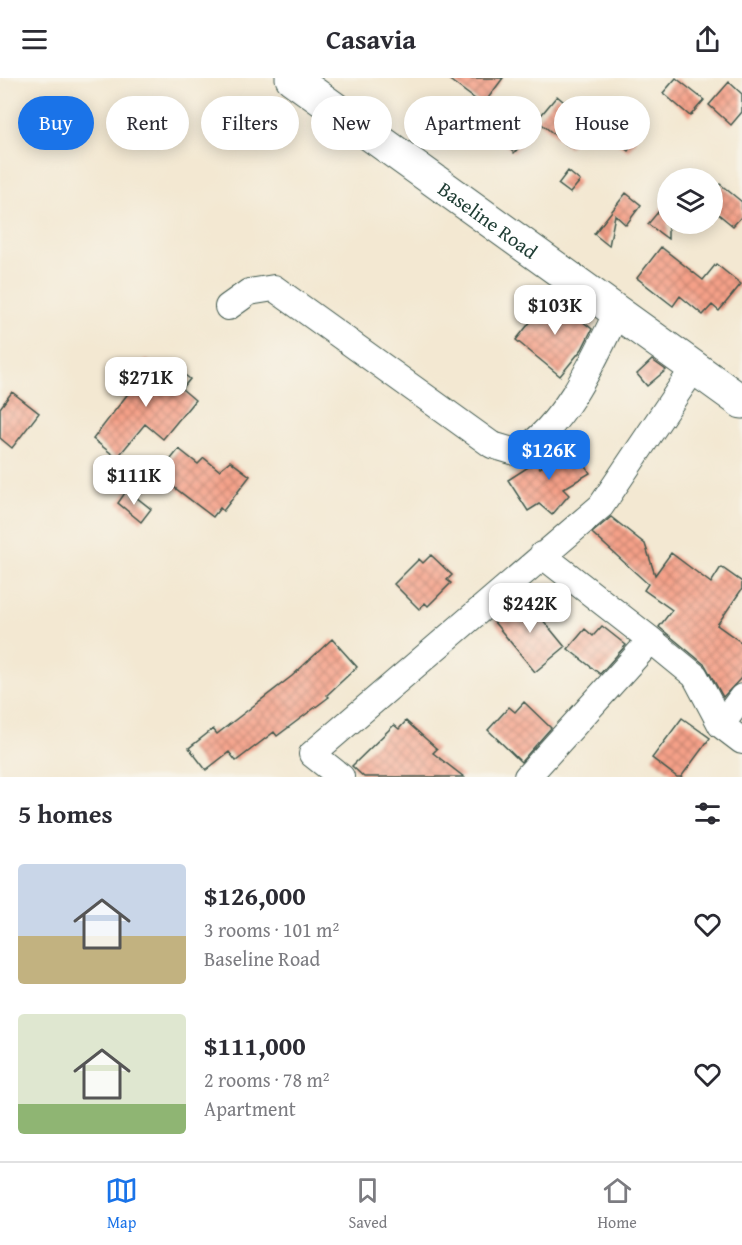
<!DOCTYPE html>
<html lang="en">
<head>
<meta charset="utf-8">
<style>
  body { margin:0; font-family:"Gentium Book Plus",serif; background:#f2f2f3; color:#2b2b33; height:100vh; display:flex; flex-direction:column; font-size:22px; white-space:nowrap }
  * { box-sizing:border-box; margin:0 }
  p { font-size:20px; color:#7c7c81 }
  .icon { flex:none; width:33px; height:33px; fill:none; stroke:currentColor; stroke-width:2; stroke-linecap:round; stroke-linejoin:round }
  .map { position:relative; height:699px; overflow:hidden }
  .side { display:flex; flex-direction:column; background:#fff; flex:1 }
  .side>* { flex:none }
  .hud { position:absolute; left:18px; top:18px; width:706px; height:54px; display:flex; gap:12px }
  .fabs { position:absolute; left:657px; top:90px; display:grid; gap:12px }
  .fabs a { display:grid; place-items:center; width:66px; height:66px; border-radius:50%; background:#fff; box-shadow:0 3px 15px #0003; font-size:30px }
  .price { position:absolute; translate:-50% -51px; padding:0 14px; border-radius:12px; background:#fff; color:#222; font-size:20px; line-height:39px; filter:drop-shadow(0 2px 3px #0008) }
  .price::after { content:''; position:absolute; left:50%; top:36px; width:18px; height:14px; margin-left:-9px; background:inherit; clip-path:polygon(0 0,100% 0,50% 100%) }
  .price.current { background:#1a73e8; color:#fff }
  ul { padding:0; list-style:none }
  li { display:flex; align-items:center; gap:18px; height:150px; padding:0 18px }
  li span { display:grid; place-items:center; flex:none; width:168px; height:120px; border-radius:6px; color:#555 }
  li>.icon { margin-inline-start:auto }
  span .icon { width:72px; height:72px; fill:#fffc; stroke-width:1 }
  li b { font-size:26px }
  h2 { display:flex; justify-content:space-between; align-items:center; height:72px; padding:0 18px; font-size:26px }
  .tag { padding:0 21px; border-radius:27px; background:#fff; box-shadow:0 3px 15px #0003; font-size:21px; line-height:54px }
  .tag.current { background:#1a73e8; color:#fff }
  header { display:flex; justify-content:space-between; align-items:center; height:78px; padding:0 18px; background:#fff; font-size:27px; font-weight:700 }
  .dock { display:flex; justify-content:space-around; align-items:center; height:84px; border-top:2px solid #e1e1e2; background:#fff; font-size:16px; color:#7c7c81 }
  .dock a { display:grid; justify-items:center; gap:3px }
  .dock .current { color:#1a73e8 }
  .map>svg:first-child { display:block }
  .building { fill:url(#building-cross-hatch) }
  .lines { fill:none; stroke-linecap:round; stroke-linejoin:round }
  .minor-casing { stroke:#3f574c; stroke-width:28 }
  .major-casing { stroke:#3f574c; stroke-width:35 }
  .minor { stroke:#fff; stroke-width:26 }
  .major { stroke:#fff; stroke-width:33 }
  .labels { text-anchor:middle; dominant-baseline:central; stroke-width:6; stroke-linejoin:round; paint-order:stroke }
  .street-label { font-size:20px; fill:#1f3d34; stroke:#f7f3e8 }
</style>
</head>
<body>
<header><svg class="icon" aria-label="menu" viewBox="0 0 24 24"><path d="M4 6h16M4 12h16M4 18h16"/></svg>Casavia<svg class="icon" aria-label="share" viewBox="0 0 24 24"><path d="M12 15V3M7 8l5-5 5 5M5 13v7h14v-7"/></svg></header>
<div class="map">
<svg width="742" height="699" viewBox="0 0 742 699">
  <defs>
    <pattern id="building-cross-hatch" width="8" height="8" patternUnits="userSpaceOnUse" patternTransform="scale(1.5)"><rect width="8" height="8" fill="#f5a088"/><path d="M0 0l8 8M0 8l8-8" fill="none" stroke="#c68470"/></pattern>
  </defs>
  <rect width="100%" height="100%" fill="#f7f3e8"/>
  <filter id="ink" filterUnits="userSpaceOnUse"><feTurbulence type="fractalNoise" baseFrequency=".0167" numOctaves="2"/><feDisplacementMap in="SourceGraphic" scale="12" xChannelSelector="R" yChannelSelector="G"/><feConvolveMatrix kernelMatrix="1 2 1 2 8 2 1 2 1" color-interpolation-filters="sRGB"/></filter>
  <filter id="wash" filterUnits="userSpaceOnUse"><feTurbulence type="fractalNoise" baseFrequency=".008" numOctaves="4" result="noise"/><feDisplacementMap in="SourceGraphic" scale="24" xChannelSelector="R" yChannelSelector="G"/><feGaussianBlur stdDeviation="1.35" result="paint"/><feColorMatrix in="noise" values="0 0 0 0 0 0 0 0 0 0 0 0 0 0 0 0 0 1.4 0 .05"/><feComposite in="paint" operator="in"/></filter>
  <g filter="url(#wash)">
    <rect width="100%" height="100%" fill="#f3e8d2"/>
    <g id="blocks">
      <path class="building" d="M447 0H503L483 27Z
        M676 0 704 22 690 38 663 15Z
        M729 4 742 16V34L731 47 709 27Z
        M557 18 589 45 569 69 537 42Z
        M612 21 645 34 634 65 628 73 601 52Z
        M517 47 529 59 514 75 502 64Z
        M568 93 580 103 570 115 558 106Z
        M720 106 742 124V138L733 148 712 131V115Z
        M626 115 641 127 626 147 615 137 609 168 594 156Z
        M668 122V161L648 146Z
        M661 169 703 202 716 186 741 206 719 233 712 227 703 237 680 218 673 228 637 200Z
        M551 218 592 251 582 271 560 298 516 262Z
        M146 281 168 299 176 290 190 301 182 311 195 322 163 361 145 346 117 380 93 361 140 300 134 295Z
        M652 282 666 292 647 308 637 296Z
        M12 314 39 335 12 370 0 360V330Z
        M574 369 590 395 563 411 569 417 552 437 539 426 528 433 508 402 536 384 540 390Z
        M179 371 198 386 204 380 219 392 230 383 250 398 223 433 220 430 213 439 158 397Z
        M127 412 151 431 141 444 118 425Z
        M611 439 645 466 655 497 671 475 711 505 721 489 742 504V511L717 547 742 565V599L723 619 705 587 659 549 672 532 644 512 648 506 592 455Z
        M431 477 452 497 447 502 451 505 428 528 425 525 419 531 394 506 419 481 423 485Z
        M524 519 565 569 535 594 494 544Z
        M602 548 626 567 600 596 568 571 585 551 593 558Z
        M332 561 357 589 327 617 329 619 277 658 274 654 236 683 229 674 206 692 189 670 213 651 217 656 292 598Z
        M524 624 551 650 521 684 488 652 509 629 515 634Z
        M682 640 710 660 681 699H677L652 680Z
        M406 643 437 671 433 675 464 699H364L352 688 394 647 399 651Z"/>
    </g>
  </g>
  <g filter="url(#ink)">
    <use href="#blocks" fill-opacity="0" stroke="#3f574c" stroke-width="1.5"/>
    <g class="lines">
      <g class="minor-casing">
        <path id="minor" d="M228 229 249 214 274 210 492 367 519 375C565 347 594 282 617 234
          M651 562 695 598 721 647
          M742 619 721 647 742 663
          M341 699 312 676 601 428 694 290
          M527 699 651 562 542 477"/>
      </g>
      <g class="major-casing">
        <g id="major">
          <path id="s1" d="M292 0 742 324"/>
        </g>
      </g>
      <use href="#minor" class="minor"/>
      <use href="#major" class="major"/>
    </g>
  </g>
  <g class="labels">
    <g class="street-label">
      <text stroke="none"><textPath href="#s1" startOffset="242">Baseline Road</textPath></text>
    </g>
  </g>
</svg>
<div class="fabs">
<a><svg class="icon" aria-label="layers" viewBox="0 0 24 24"><path d="M12 4l9 5-9 5-9-5zM3 14l9 5 9-5"/></svg></a>
</div>
<b class="price" style="left:555px;top:258px">$103K</b>
<b class="price" style="left:146px;top:330px">$271K</b>
<b class="price current" style="left:549px;top:403px">$126K</b>
<b class="price" style="left:134px;top:428px">$111K</b>
<b class="price" style="left:530px;top:556px">$242K</b>
<div class="hud">
<a class="tag current">Buy</a>
<a class="tag">Rent</a>
<a class="tag">Filters</a>
<a class="tag">New</a>
<a class="tag">Apartment</a>
<a class="tag">House</a>
</div>
</div>
<section class="side">
<h2>5 homes<svg class="icon" aria-label="filters" viewBox="0 0 24 24"><path d="M4 7h16M4 17h16"/><circle cx="9" cy="7" r="2"/><circle cx="15" cy="17" r="2"/></svg></h2>
<ul>
<li><span style="background:linear-gradient(#c9d6e8 60%,#c2b280 0)"><svg class="icon" aria-label="home" viewBox="0 0 24 24"><path d="M3 11l9-7 9 7M6 9v11h12V9"/></svg></span><div><b>$126,000</b><p>3 rooms · 101 m²</p><p>Baseline Road</p></div><svg class="icon" aria-label="heart" viewBox="0 0 24 24"><path d="M12 20l-8-8c-3-5 5-10 8-4 3-6 11-1 8 4z"/></svg></li>
<li><span style="background:linear-gradient(#dfe7d0 75%,#8fb573 0)"><svg class="icon" aria-label="home" viewBox="0 0 24 24"><path d="M3 11l9-7 9 7M6 9v11h12V9"/></svg></span><div><b>$111,000</b><p>2 rooms · 78 m²</p><p>Apartment</p></div><svg class="icon" aria-label="heart" viewBox="0 0 24 24"><path d="M12 20l-8-8c-3-5 5-10 8-4 3-6 11-1 8 4z"/></svg></li>
</ul>
</section>
<nav class="dock">
<a class="current"><svg class="icon" aria-label="map" viewBox="0 0 24 24"><path d="M3 6l6-2 6 2 6-2v14l-6 2-6-2-6 2zM9 4v14M15 6v14"/></svg>Map</a>
<a><svg class="icon" aria-label="saved" viewBox="0 0 24 24"><path d="M7 4h10v16l-5-4-5 4z"/></svg>Saved</a>
<a><svg class="icon" aria-label="home" viewBox="0 0 24 24"><path d="M3 11l9-7 9 7M6 9v11h12V9"/></svg>Home</a>
</nav>
</body>
</html>
